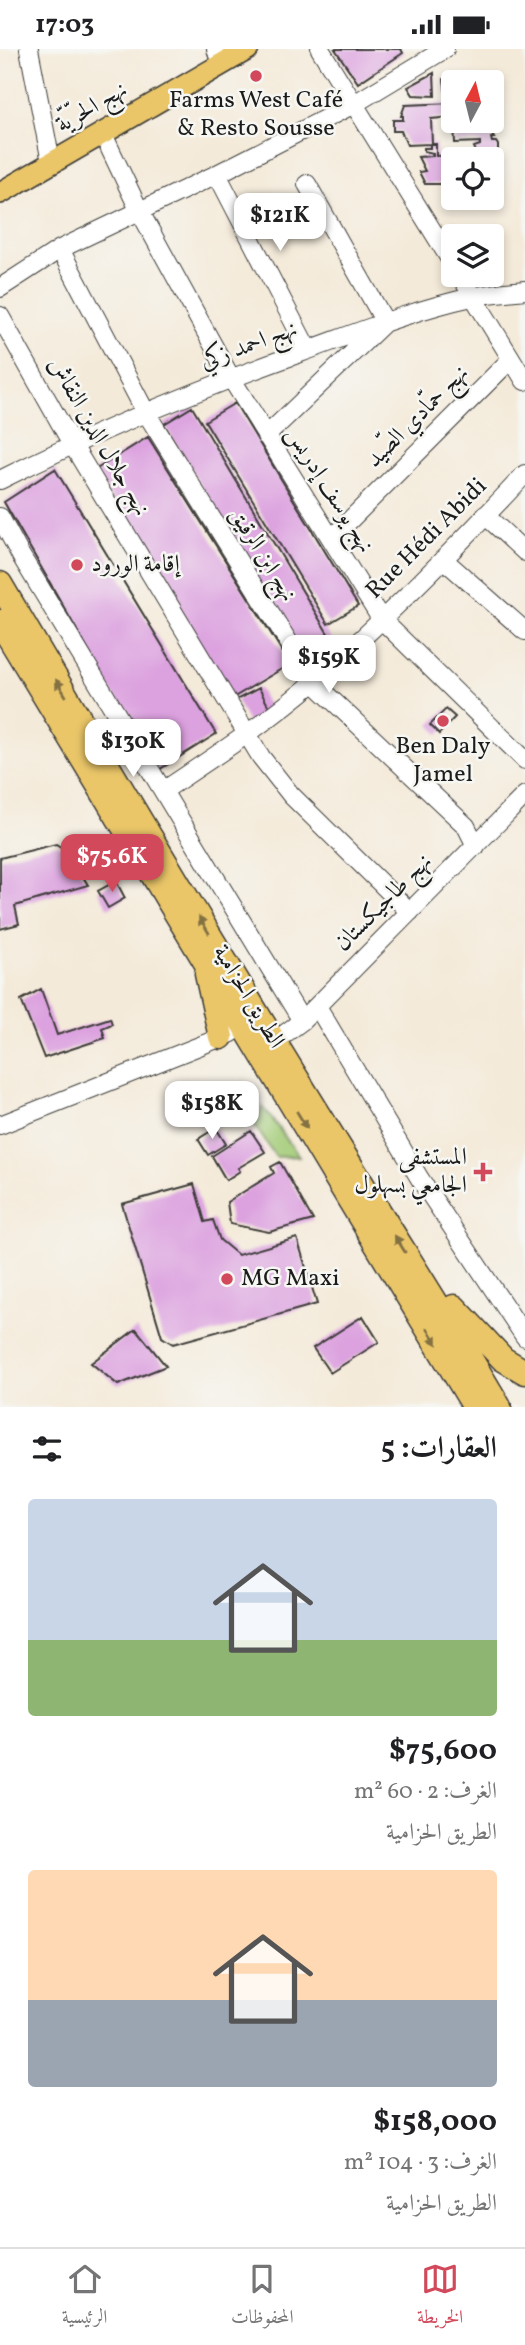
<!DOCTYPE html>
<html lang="ar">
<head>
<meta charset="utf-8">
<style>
  body { margin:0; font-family:Vollkorn,Amiri,serif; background:#f2f2f2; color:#202124; direction:rtl; height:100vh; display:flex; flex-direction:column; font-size:26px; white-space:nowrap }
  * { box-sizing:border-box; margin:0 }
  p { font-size:23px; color:#757577 }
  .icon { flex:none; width:38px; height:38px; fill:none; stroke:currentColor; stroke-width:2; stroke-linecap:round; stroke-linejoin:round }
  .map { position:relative; height:1358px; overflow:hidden; direction:ltr }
  .details { display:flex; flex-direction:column; background:#fff; flex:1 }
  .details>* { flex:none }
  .needle { width:46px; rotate:7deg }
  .buttons { position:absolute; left:441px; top:21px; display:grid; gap:14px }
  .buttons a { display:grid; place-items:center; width:63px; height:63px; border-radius:7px; background:#fff; box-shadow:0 4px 10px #0003; font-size:35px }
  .price { position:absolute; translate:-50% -60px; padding:0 16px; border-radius:14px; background:#fff; color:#222; font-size:23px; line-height:46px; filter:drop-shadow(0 2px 4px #0008) }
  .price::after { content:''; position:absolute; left:50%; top:42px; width:21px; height:16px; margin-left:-10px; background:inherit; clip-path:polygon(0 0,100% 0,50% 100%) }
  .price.current { background:#d1495b; color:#fff }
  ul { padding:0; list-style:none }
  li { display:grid; align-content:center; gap:14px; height:371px; padding:0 28px }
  li span { display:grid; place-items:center; height:217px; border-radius:7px; color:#555 }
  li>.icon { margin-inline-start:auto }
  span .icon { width:126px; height:126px; fill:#fffc; stroke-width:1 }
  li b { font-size:30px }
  h2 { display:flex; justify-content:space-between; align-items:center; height:84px; padding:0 28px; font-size:30px }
  .status { display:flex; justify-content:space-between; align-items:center; height:49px; padding:0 35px; background:#fff; direction:ltr }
  .status svg { height:19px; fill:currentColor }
  .tab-bar { display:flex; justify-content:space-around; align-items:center; height:98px; border-top:2px solid #e0e0e0; background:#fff; font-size:19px; color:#757577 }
  .tab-bar a { display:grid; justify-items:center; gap:4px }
  .tab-bar .current { color:#d1495b }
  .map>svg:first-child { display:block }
  .green { fill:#a2cb76; stroke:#5f7449; stroke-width:2 }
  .building { fill:#dca1df }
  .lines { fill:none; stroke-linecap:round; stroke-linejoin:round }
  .minor-casing { stroke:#3c3b38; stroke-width:20 }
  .major-casing { stroke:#3c3b38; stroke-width:24 }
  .highway-casing { stroke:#3c3b38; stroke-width:27 }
  .minor { stroke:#fff; stroke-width:18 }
  .major { stroke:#eac669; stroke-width:21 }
  .highway { stroke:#eac669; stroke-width:24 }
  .oneway { fill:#837142 }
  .poi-dot { fill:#d1495b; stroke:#f6f6f2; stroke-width:2.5 }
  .labels { text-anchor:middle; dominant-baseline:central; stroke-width:5; stroke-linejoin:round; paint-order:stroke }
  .poi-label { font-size:24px; fill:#1c1c1c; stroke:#f6f6f2 }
  .street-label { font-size:24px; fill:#1c1c1c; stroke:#f6f6f2 }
</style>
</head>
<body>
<div class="status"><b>17:03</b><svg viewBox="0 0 49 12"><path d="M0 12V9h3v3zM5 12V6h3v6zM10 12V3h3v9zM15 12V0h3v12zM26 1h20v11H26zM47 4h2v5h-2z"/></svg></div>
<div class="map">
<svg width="525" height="1358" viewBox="0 0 525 1358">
  <rect width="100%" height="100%" fill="#f6f6f2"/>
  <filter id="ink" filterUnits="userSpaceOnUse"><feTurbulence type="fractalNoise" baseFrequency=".0143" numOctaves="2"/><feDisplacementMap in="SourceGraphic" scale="14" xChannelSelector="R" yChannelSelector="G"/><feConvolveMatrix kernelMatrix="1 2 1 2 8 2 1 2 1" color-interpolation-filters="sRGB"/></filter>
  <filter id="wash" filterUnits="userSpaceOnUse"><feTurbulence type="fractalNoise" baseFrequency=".00686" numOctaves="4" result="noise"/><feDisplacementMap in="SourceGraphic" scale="28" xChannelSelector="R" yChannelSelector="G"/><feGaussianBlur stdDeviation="1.57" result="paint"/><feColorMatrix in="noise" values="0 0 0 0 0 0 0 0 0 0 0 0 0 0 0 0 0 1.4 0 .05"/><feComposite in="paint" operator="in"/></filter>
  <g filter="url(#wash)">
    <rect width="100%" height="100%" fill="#f4ead9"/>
    <path class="green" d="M263 1058 299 1107 276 1108 255 1077Z"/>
    <g id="blocks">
      <path class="building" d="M335 0H401L403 4 358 34Z
        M434 24 435 47 413 46 408 38Z
        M453 26 457 33H453V44H446L444 30Z
        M453 54V68L431 70 432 95H436V107L477 105 474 98 480 96V93L455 94 454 72H458V80L488 79 494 89H491L492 93H496L498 96V104H493L491 110H453V149H457L446 156V135H425L419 123 425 122 418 108 433 107V104L424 102V99H430V95L407 96 401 82H393V71H403V67H401L405 56Z
        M235 354 358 557 328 575 205 372Z
        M192 358 339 603 311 621 164 375Z
        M148 388 290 615 231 650 95 421Z
        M55 420 216 685 157 722 4 453Z
        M259 639 271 662 248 674 236 651Z
        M446 660 455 668 439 685 430 676Z
        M56 795 67 802 88 836 15 857 19 875 0 880V809Z
        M116 832 125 849 108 859 98 842Z
        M41 940 57 986 110 969 112 975 102 979 105 989 44 1009 21 951Z
        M216 1079 226 1095 208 1106 198 1090Z
        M251 1082 265 1103 238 1119 240 1122 226 1131 212 1107Z
        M280 1113 313 1171 269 1183 230 1175 227 1153 274 1124 271 1118Z
        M194 1135 205 1173 213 1171 220 1191 238 1206 297 1189 317 1255 173 1295 162 1288 122 1155Z
        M363 1267 379 1293 330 1324 313 1299Z
        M136 1280 166 1317 118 1336 91 1314Z"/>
    </g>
  </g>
  <g filter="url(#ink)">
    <use href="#blocks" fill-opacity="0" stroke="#3c3b38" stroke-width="2"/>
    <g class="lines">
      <g class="minor-casing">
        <path id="minor" d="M29 0 51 113
          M216 0 221 15
          M320 0 453 215
          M102 83 139 161 231 329 381 570 525 711
          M217 125 308 301
          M60 200 145 362 314 634 466 777 476 797
          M460 226 525 332
          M0 239 60 200 217 125 354 55 445 0
          M0 267 72 395 261 708 291 746 410 863
          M266 387 385 273 307 135
          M0 431C97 382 197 341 300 304 356 284 413 261 472 248 489 244 508 243 525 241
          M485 466 525 503
          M0 468 21 507 302 972
          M331 490 511 310
          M443 510 525 582
          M163 742C215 707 268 673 315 632 388 568 458 497 525 425
          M317 957 420 1130 525 1288
          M275 992 302 972 525 746
          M0 1076 232 984"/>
      </g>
      <g class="major-casing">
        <path id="major" d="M0 144 248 0"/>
      </g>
      <g class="highway-casing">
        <path id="highway" d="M0 535C115 731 232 926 352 1119 401 1199 452 1277 499 1358
          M0 573 475 1358
          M207 925 221 988
          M454 1258 503 1310 525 1323"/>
      </g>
      <use href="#minor" class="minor"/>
      <use href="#major" class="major"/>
      <use href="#highway" class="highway"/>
    </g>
    <defs><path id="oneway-solid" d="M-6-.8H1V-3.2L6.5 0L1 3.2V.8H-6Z" transform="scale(1.75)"/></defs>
    <g class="oneway">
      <use href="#oneway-solid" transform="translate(61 639) rotate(-121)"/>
      <use href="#oneway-solid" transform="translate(204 876) rotate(-121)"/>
      <use href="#oneway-solid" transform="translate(302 1071) rotate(58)"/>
      <use href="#oneway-solid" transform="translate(400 1195) rotate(-122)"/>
      <use href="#oneway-solid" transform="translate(432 1287) rotate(59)"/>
    </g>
  </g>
  <g class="poi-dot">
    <circle cx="256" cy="27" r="7"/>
    <circle cx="77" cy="516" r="7"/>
    <circle cx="443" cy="672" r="7"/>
    <path d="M479.5 1112.5h7v7h7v7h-7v7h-7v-7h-7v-7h7z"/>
    <circle cx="227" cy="1230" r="7"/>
  </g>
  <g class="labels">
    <g class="poi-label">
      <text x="256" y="52">Farms West Café<tspan x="256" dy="28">&amp; Resto Sousse</tspan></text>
      <text x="91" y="516" text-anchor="start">إقامة الورود</text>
      <text x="443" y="698">Ben Daly<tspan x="443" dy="28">Jamel</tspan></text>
      <text x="467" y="1109" text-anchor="end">المستشفى<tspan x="467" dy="28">الجامعي بسهلول</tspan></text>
      <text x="241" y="1230" text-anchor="start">MG Maxi</text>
    </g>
    <g class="street-label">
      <text transform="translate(92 59) rotate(-30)">نهج الحرّيّة</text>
      <text transform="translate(249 297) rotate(-20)">نهج احمد زكي</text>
      <text transform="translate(418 368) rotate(-45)">نهج حمّادي الصّيد</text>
      <text transform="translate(98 388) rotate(60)">نهج جلال الدين النقاش</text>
      <text transform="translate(329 441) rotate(58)">نهج يوسف إدريس</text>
      <text transform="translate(427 490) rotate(-45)">Rue Hédi Abidi</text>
      <text transform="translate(262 506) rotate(58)">نهج ابن الرقيق</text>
      <text transform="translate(384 854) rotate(-45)">نهج طاجيكستان</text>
      <text transform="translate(248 948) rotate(59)">الطريق الحزامية</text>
    </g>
  </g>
</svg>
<div class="buttons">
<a><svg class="needle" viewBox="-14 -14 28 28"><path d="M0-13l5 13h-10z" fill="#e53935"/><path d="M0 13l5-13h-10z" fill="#757577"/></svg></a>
<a><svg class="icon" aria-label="locate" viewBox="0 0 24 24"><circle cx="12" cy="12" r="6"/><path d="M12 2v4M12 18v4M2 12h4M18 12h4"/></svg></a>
<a><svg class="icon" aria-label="layers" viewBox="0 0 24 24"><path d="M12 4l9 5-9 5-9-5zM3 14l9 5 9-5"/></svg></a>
</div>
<b class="price" style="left:280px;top:204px">$121K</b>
<b class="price" style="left:329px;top:646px">$159K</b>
<b class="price" style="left:133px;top:730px">$130K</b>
<b class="price current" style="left:112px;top:845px">$75.6K</b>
<b class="price" style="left:212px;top:1092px">$158K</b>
</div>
<section class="details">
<h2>العقارات: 5<svg class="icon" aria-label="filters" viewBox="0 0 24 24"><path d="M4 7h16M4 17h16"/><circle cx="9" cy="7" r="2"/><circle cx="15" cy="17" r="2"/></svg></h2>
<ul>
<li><span style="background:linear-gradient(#c9d6e8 65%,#8fb573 0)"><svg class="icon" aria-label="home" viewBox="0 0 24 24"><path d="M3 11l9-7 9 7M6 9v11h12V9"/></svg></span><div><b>$75,600</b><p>الغرف: 2 · 60 m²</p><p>الطريق الحزامية</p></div></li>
<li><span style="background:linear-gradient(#ffd9b3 60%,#9aa5b1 0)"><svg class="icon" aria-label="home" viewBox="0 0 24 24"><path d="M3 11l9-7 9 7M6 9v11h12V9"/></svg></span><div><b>$158,000</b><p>الغرف: 3 · 104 m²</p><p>الطريق الحزامية</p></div></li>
</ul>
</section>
<nav class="tab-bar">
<a class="current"><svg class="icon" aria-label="map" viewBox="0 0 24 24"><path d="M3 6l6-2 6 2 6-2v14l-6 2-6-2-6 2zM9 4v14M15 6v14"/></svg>الخريطة</a>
<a><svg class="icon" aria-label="saved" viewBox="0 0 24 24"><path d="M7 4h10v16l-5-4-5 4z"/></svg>المحفوظات</a>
<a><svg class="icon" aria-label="home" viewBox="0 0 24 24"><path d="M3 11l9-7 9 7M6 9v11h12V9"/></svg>الرئيسية</a>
</nav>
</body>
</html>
